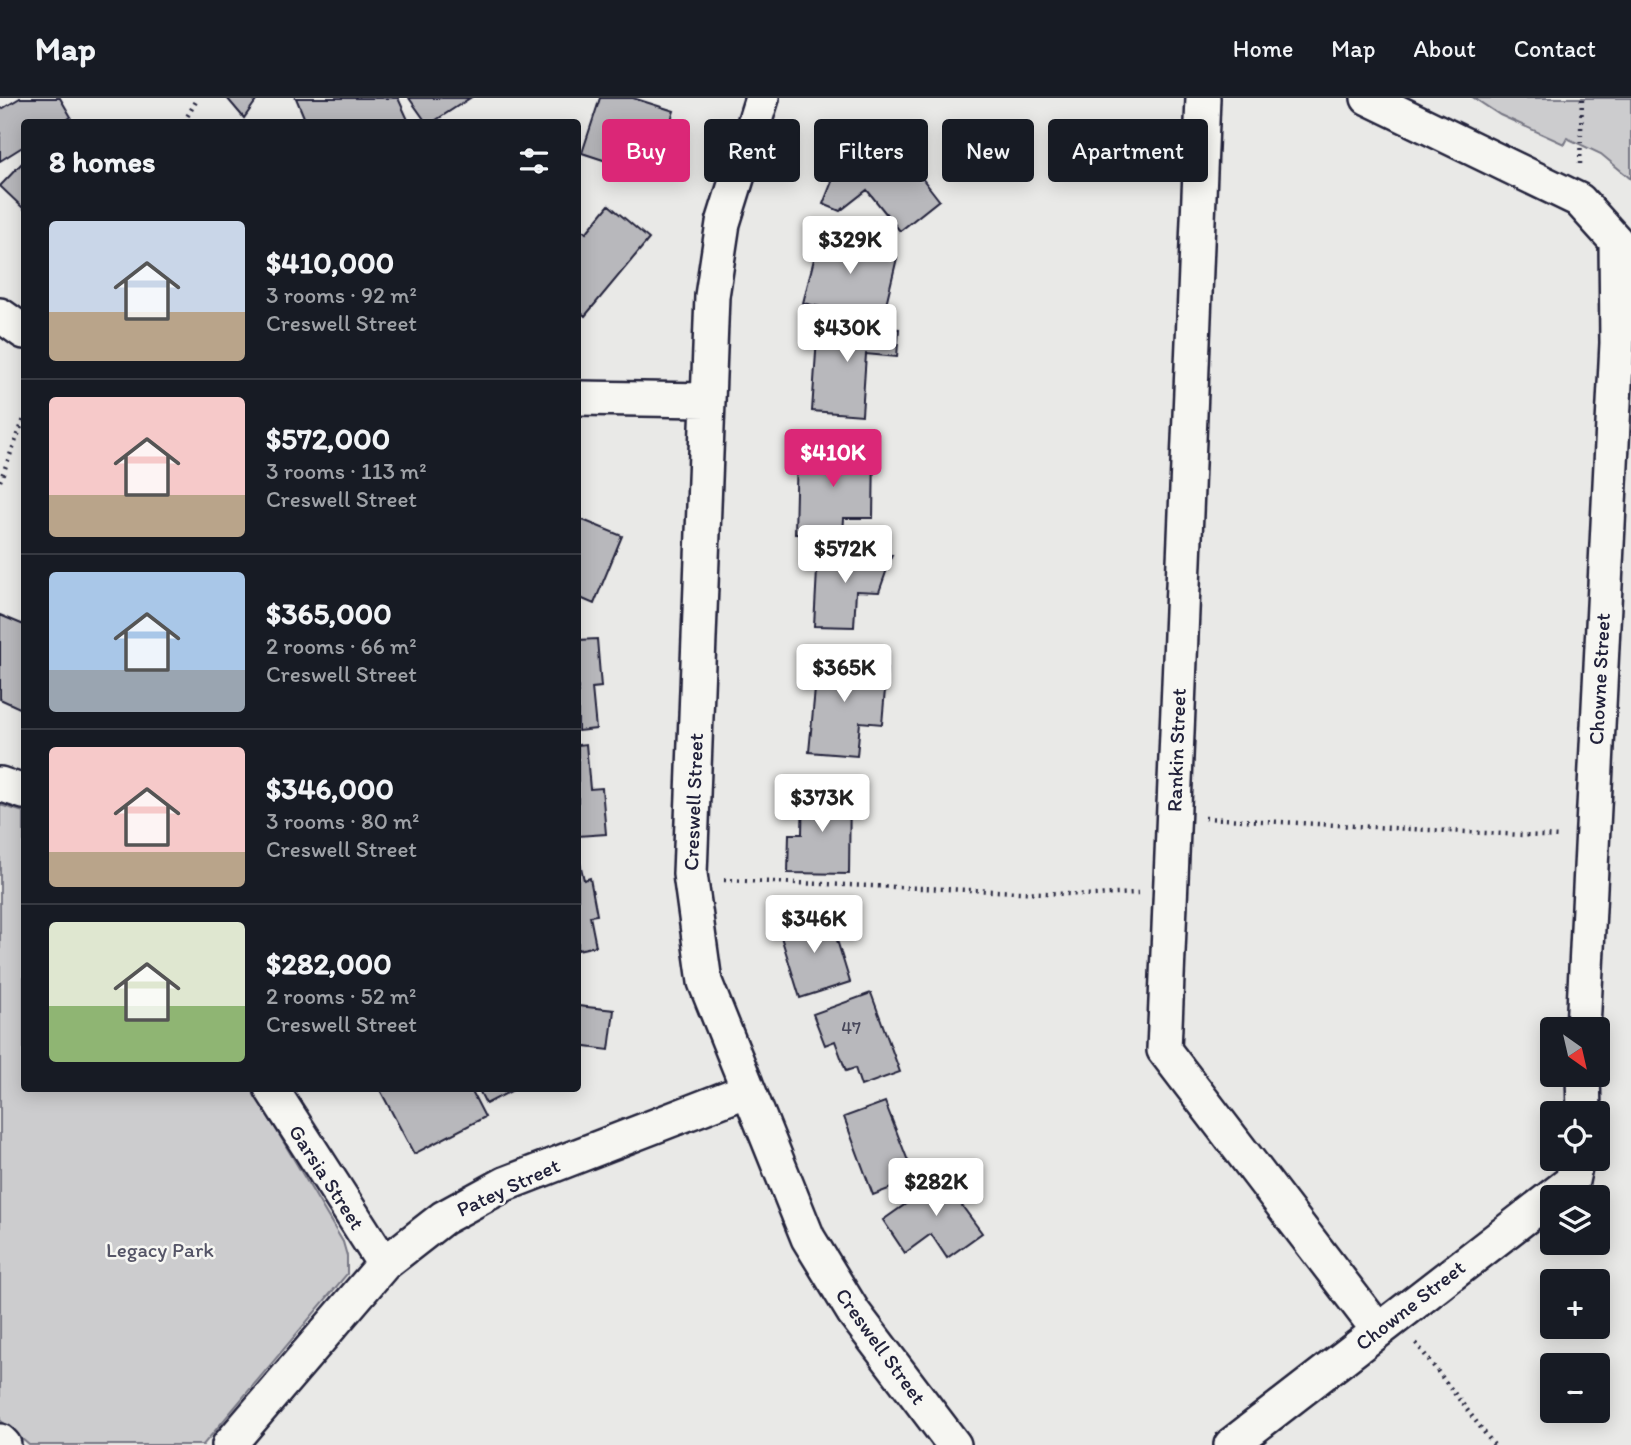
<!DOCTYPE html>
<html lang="en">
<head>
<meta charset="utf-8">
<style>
  body { margin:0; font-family:Itim,sans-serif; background:#20242c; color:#f1f3f6; height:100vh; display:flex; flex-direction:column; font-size:26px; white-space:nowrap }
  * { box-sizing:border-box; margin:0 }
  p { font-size:23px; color:#9ea1a6 }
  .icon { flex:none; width:38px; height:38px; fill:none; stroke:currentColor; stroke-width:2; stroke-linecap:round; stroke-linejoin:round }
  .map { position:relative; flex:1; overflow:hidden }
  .panel { position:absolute; left:21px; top:21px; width:560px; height:973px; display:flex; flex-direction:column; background:#171b24; border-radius:7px; box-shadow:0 4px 18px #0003 }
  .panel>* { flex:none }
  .top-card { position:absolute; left:602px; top:21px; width:665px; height:63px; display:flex; gap:14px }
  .needle { width:46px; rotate:146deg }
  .controls { position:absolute; left:1540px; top:919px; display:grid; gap:14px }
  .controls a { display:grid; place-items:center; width:70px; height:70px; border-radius:7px; background:#171b24; box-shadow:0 4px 18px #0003; font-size:35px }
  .price { position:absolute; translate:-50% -60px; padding:0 16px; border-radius:7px; background:#fff; color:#222; font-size:23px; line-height:46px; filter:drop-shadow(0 2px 4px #0008) }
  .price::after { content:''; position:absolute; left:50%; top:42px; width:21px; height:16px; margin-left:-10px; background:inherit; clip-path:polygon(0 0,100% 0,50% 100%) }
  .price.on { background:#db2777; color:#fff }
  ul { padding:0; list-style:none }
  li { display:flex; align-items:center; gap:21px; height:175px; padding:0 28px }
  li+li { border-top:2px solid #363941 }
  li span { display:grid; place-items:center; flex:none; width:196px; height:140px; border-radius:7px; color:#555 }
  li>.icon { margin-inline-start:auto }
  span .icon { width:84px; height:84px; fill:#fffc; stroke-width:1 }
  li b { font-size:30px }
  h2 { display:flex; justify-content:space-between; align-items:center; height:84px; padding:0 28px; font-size:30px }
  .pill { padding:0 24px; border-radius:7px; background:#171b24; box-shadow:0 4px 18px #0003; font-size:24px; line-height:63px }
  .pill.on { background:#db2777; color:#fff }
  header { display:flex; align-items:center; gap:42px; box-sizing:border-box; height:98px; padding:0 35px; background:#171b24; border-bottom:2px solid #363941 }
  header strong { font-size:33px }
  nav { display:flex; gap:38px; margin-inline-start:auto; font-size:24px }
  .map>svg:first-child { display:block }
  .green { fill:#ccccce; stroke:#777784; stroke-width:2 }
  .building { fill:#b8b8bc; stroke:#22223b; stroke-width:2 }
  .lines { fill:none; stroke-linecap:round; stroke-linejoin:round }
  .minor-casing { stroke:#22223b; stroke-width:38 }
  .path { stroke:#22223b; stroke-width:4.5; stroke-dasharray:2 5; stroke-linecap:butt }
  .minor { stroke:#f6f6f2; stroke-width:33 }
  .labels { text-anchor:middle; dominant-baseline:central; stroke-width:5; stroke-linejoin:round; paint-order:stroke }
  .number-label { font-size:18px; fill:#48485b }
  .street-label { font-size:21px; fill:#22223b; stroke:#f6f6f2 }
  .park-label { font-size:21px; fill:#555567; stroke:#f6f6f2 }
</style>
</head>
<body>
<header>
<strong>Map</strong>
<nav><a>Home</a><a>Map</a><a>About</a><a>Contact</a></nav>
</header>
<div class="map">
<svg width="1631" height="1347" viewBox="0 0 1631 1347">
  <rect width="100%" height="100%" fill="#e9e9e7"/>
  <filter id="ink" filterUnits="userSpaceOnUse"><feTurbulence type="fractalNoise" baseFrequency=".0143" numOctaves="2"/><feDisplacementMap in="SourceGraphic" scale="14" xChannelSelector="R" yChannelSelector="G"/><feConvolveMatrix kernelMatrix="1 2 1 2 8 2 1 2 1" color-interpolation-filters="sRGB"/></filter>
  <g filter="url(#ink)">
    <path class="green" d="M1474 0H1631V81L1601 56 1567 40 1564 46 1500 17Z
      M0 707 24 714V990L252 991 343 1144 347 1158V1176L203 1347H29L0 1322Z"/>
    <path class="building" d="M20 0H60L71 19 63 24H24V48L0 63V12Z
      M227 0H258L244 20Z
      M296 0H398L409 24H306Z
      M409 0H470L433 24H426Z
      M600 0H633L674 13 652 78 582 55Z
      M887 35 939 102 900 133 867 92 840 113 823 106 835 76Z
      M24 63V111L0 88Z
      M609 107 649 141 585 218 578 212V128L586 135Z
      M822 129 869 141 866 152 897 160 882 223 803 205Z
      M818 225 899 231 897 259 866 256 862 317 812 313Z
      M797 351 874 352 873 420H844L843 437 795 436Z
      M578 420 622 438 594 506 578 499Z
      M818 454 892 457 879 494 856 493 854 529 814 528Z
      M0 517 24 527V612L0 601Z
      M597 541 601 589 592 590 596 631 578 633V542Z
      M806 562 887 569 882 626 860 624 857 658 809 654 815 591 804 585Z
      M586 646 590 691 602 690 606 736 578 738V647Z
      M803 690 850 691 849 776 788 775 789 736H802Z
      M580 765 584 782 590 780 597 817 590 818 596 848 578 852V766Z
      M828 813 850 884 800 900 778 829Z
      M871 895 900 974 861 988 855 970 846 973 835 943 825 947 813 916Z
      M578 908 614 912 609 952 578 948Z
      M379 990H470L485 1019 414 1056Z
      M478 990H515V991L486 1006Z
      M885 1004 915 1081 873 1097 844 1019Z
      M954 1072 972 1097 960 1105 982 1135 947 1160 931 1136 905 1155 883 1122Z"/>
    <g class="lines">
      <g class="minor-casing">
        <path id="minor" d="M762 0 723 125 712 198 690 776 705 884 808 1140 854 1215 954 1347
          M1203 0 1164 952 1378 1232
          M1368 0 1579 102 1616 143 1617 245 1583 931
          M0 217 24 234
          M578 300 706 302
          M0 686 24 694
          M1583 976 1584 1015
          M271 990 384 1166
          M0 1343 4 1347
          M229 1347 384 1166 443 1120 505 1086 748 992
          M1231 1347 1572 1083 1577 1060"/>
      </g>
      <path class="path" d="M184 24 198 0
        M1580 66 1582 0
        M0 383 24 321
        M1205 720 1560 739
        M724 782 1093 797 1138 795
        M1416 1245 1494 1347"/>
      <use href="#minor" class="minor"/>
    </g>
  </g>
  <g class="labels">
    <g class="number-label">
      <text x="851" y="930">47</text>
    </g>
    <g class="street-label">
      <text transform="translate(1599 581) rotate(-87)">Chowne Street</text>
      <text transform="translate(1176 652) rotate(-88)">Rankin Street</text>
      <text transform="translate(693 704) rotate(-88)">Creswell Street</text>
      <text transform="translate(327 1079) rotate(57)">Garsia Street</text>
      <text transform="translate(508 1089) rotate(-25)">Patey Street</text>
      <text transform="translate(1410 1207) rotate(-38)">Chowne Street</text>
      <text transform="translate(881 1248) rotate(54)">Creswell Street</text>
    </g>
    <g class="park-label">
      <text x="160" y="1151">Legacy Park</text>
    </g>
  </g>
</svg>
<div class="controls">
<a><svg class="needle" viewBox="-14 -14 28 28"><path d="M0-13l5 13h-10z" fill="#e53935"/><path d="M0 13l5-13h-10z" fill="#9ea1a6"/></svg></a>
<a><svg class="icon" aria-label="locate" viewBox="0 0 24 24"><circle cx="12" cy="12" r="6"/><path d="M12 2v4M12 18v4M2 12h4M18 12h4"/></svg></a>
<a><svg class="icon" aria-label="layers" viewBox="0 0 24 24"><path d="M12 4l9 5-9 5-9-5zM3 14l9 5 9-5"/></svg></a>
<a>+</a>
<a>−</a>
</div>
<b class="price" style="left:850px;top:178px">$329K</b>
<b class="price" style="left:847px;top:266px">$430K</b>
<b class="price on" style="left:833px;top:391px">$410K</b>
<b class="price" style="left:845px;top:487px">$572K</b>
<b class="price" style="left:844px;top:606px">$365K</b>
<b class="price" style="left:822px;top:736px">$373K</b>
<b class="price" style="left:814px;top:857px">$346K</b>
<b class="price" style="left:936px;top:1120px">$282K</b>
<div class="top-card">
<a class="pill on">Buy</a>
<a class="pill">Rent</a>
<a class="pill">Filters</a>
<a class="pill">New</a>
<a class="pill">Apartment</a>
</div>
<section class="panel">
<h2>8 homes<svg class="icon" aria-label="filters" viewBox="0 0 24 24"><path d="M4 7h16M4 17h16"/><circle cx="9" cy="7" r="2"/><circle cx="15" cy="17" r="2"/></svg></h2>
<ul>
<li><span style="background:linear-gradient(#c9d6e8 65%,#b9a48a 0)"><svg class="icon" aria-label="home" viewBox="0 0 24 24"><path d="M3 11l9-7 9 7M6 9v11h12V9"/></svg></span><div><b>$410,000</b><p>3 rooms · 92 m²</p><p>Creswell Street</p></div></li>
<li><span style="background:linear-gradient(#f6c9c9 70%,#b9a48a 0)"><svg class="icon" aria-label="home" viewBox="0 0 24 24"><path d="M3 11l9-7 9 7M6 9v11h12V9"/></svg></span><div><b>$572,000</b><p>3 rooms · 113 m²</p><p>Creswell Street</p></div></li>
<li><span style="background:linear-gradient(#a9c7e8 70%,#9aa5b1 0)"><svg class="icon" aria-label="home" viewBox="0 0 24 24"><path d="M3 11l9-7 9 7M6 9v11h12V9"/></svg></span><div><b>$365,000</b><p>2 rooms · 66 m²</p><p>Creswell Street</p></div></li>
<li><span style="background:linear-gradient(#f6c9c9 75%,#b9a48a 0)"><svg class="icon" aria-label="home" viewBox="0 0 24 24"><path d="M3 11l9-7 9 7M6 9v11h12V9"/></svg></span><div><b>$346,000</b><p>3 rooms · 80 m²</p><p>Creswell Street</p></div></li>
<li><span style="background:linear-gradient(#dfe7d0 60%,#8fb573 0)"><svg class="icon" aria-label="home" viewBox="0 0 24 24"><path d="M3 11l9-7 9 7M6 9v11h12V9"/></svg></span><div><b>$282,000</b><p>2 rooms · 52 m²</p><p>Creswell Street</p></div></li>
</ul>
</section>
</div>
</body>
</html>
